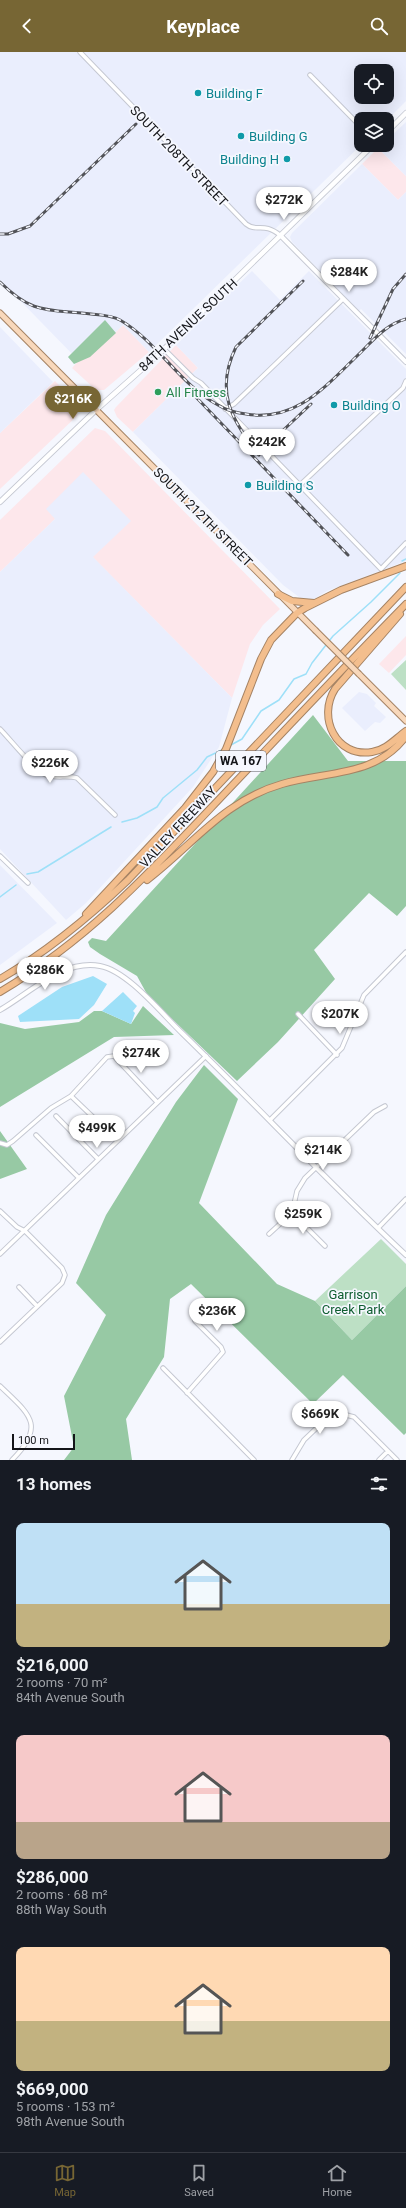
<!DOCTYPE html>
<html lang="en">
<head>
<meta charset="utf-8">
<style>
  body { margin:0; font-family:Roboto,sans-serif; background:#20242c; color:#f1f3f6; height:100vh; display:flex; flex-direction:column; font-size:15px; white-space:nowrap }
  * { box-sizing:border-box; margin:0 }
  p { font-size:13px; color:#9ea1a6 }
  .icon { flex:none; width:22px; height:22px; fill:none; stroke:currentColor; stroke-width:2; stroke-linecap:round; stroke-linejoin:round }
  .map { position:relative; height:1408px; overflow:hidden }
  .side { display:flex; flex-direction:column; background:#171b24; flex:1 }
  .side>* { flex:none }
  .fabs { position:absolute; left:354px; top:12px; display:grid; gap:8px }
  .fabs a { display:grid; place-items:center; width:40px; height:40px; border-radius:8px; background:#171b24; box-shadow:0 4px 16px #0002; font-size:20px }
  .scale { position:absolute; left:12px; bottom:10px; width:63px; box-sizing:border-box; padding-left:4px; border:2px solid #141519; border-top:0; font-size:11px; line-height:14px; white-space:nowrap; color:#141519; -webkit-text-stroke:3px #f5f7fe; paint-order:stroke }
  .price { position:absolute; translate:-50% -34px; padding:0 9px; border-radius:14px; background:#fff; color:#222; font-size:13px; line-height:26px; filter:drop-shadow(0 1px 2px #0008) }
  .price::after { content:''; position:absolute; left:50%; top:24px; width:12px; height:9px; margin-left:-6px; background:inherit; clip-path:polygon(0 0,100% 0,50% 100%) }
  .price.current { background:#776634; color:#fff }
  ul { padding:0; list-style:none }
  li { display:grid; align-content:center; gap:8px; height:212px; padding:0 16px }
  li span { display:grid; place-items:center; height:124px; border-radius:8px; color:#555 }
  li>.icon { margin-inline-start:auto }
  span .icon { width:72px; height:72px; fill:#fffc; stroke-width:1 }
  li b { font-size:17px }
  h2 { display:flex; justify-content:space-between; align-items:center; height:48px; padding:0 16px; font-size:17px }
  header { display:flex; justify-content:space-between; align-items:center; height:52px; padding:0 16px; background:#776634; color:#fff; font-size:18px; font-weight:700 }
  .tab-bar { display:flex; justify-content:space-around; align-items:center; height:56px; border-top:1px solid #363941; background:#171b24; font-size:11px; color:#9ea1a6 }
  .tab-bar a { display:grid; justify-items:center; gap:2px }
  .tab-bar .current { color:#776634 }
  .map>svg:first-child { display:block }
  .commercial { fill:#fde7eb }
  .built { fill:#eaeefd; fill-rule:evenodd }
  .green { fill:#bde0c5 }
  .forest { fill:#97c9a4 }
  .water { fill:#9ee0f8 }
  .lines { fill:none; stroke-linecap:round; stroke-linejoin:round }
  .stream { stroke:#9ee0f8; stroke-width:1.5 }
  .minor-casing { stroke:#c5c8d2; stroke-width:5.5 }
  .tertiary-casing { stroke:#c5c8d2; stroke-width:6 }
  .secondary-casing { stroke:#c5c8d2; stroke-width:6 }
  .primary-casing { stroke:#a58364; stroke-width:7 }
  .motorway-casing { stroke:#a58364; stroke-width:8 }
  .minor { stroke:#fff; stroke-width:3.5 }
  .tertiary { stroke:#fff; stroke-width:4 }
  .secondary { stroke:#fff; stroke-width:4.5 }
  .primary { stroke:#f8d8bb; stroke-width:5 }
  .motorway { stroke:#f3be8d; stroke-width:6 }
  .rail-casing { stroke:#525358; stroke-width:3 }
  .rail { stroke:#f5f7fe; stroke-width:1.5; stroke-dasharray:4.5; stroke-linecap:butt }
  .primary-bridge-casing { stroke:#a58364; stroke-width:7; stroke-linecap:butt }
  .primary-bridge { stroke:#f8d8bb; stroke-width:5 }
  .culture-dot { fill:#0f9aa8; stroke:#f5f7fe; stroke-width:1.5 }
  .leisure-dot { fill:#2e9e5b; stroke:#f5f7fe; stroke-width:1.5 }
  .labels { text-anchor:middle; dominant-baseline:central; stroke-width:3.5; stroke-linejoin:round; paint-order:stroke }
  .shield { fill:#f5f7fe; stroke:#58595e; stroke-width:1 }
  .shield-label { font-size:12px; font-weight:bold; fill:#141519 }
  .culture-label { font-size:13px; fill:#0d838f; stroke:#f5f7fe; text-anchor:start }
  .street-label { font-size:13px; fill:#141519; stroke:#f5f7fe }
  .leisure-label { font-size:13px; fill:#27864d; stroke:#f5f7fe; text-anchor:start }
  .park-label { font-size:13px; fill:#0e5d30; stroke:#f5f7fe }
</style>
</head>
<body>
<header><svg class="icon" aria-label="back" viewBox="0 0 24 24"><path d="M15 5l-7 7 7 7"/></svg>Keyplace<svg class="icon" aria-label="search" viewBox="0 0 24 24"><circle cx="10" cy="10" r="6"/><path d="M15 15l6 6"/></svg></header>
<div class="map">
<svg width="406" height="1408" viewBox="0 0 406 1408">
  <rect width="100%" height="100%" fill="#f5f7fe"/>
  <path class="commercial" d="M378 96 406 124V140L398 148 362 112Z
    M123 273 149 300 104 338H96L72 316 80 307 95 300Z
    M176 293 198 316 133 380 117 365 114 358 116 355Z
    M55 329 79 354 77 364 0 437V381Z
    M95 376 105 379 280 557 263 573 250 592 232 646 55 467 0 520V468Z
    M406 584V603L389 621 379 612Z"/>
  <path class="built" d="M0 0H406V49L387 68 361 67V93L149 300 123 273 95 300 79 309 0 228ZM361 19H387V45H361Z
    M406 70V124L378 96 382 93H387V88Z
    M362 112 398 148 406 140V302L361 257 359 259 292 190 290 185 292 181Z
    M252 219 280 248 309 219 406 317V509L327 539 312 548H303L283 533 133 380 198 316 176 293Z
    M0 275 53 330 0 381Z
    M83 420 131 469 93 505 232 646 219 695 193 735 86 851 66 868 0 797V520L55 467 46 457Z
    M359 640 367 642 376 651 374 654 386 665 380 671 375 670 365 679 342 656Z
    M0 813 57 871 0 913Z"/>
  <path class="green" d="M406 608V638L391 622Z
    M381 1187 406 1212V1234L352 1288 315 1249Z"/>
  <path class="forest" d="M105 268 116 281 90 305 74 312 68 305Z
    M313 663 348 709H406V854L397 864 369 841 314 898 335 927 278 990 237 1029 148 944 137 924 100 902 90 895 88 890 92 886 106 889Z
    M143 954 174 983 114 985 0 1055V971L25 977 79 970 94 959H102L131 972Z
    M204 1013 238 1047 199 1151 277 1232 315 1249 352 1288 406 1234V1381L404 1383 343 1323 313 1352 191 1232 170 1247 164 1305 126 1367 132 1408H64L74 1395 64 1344 106 1263 76 1231 106 1163 176 1050Z
    M0 1079 27 1117 0 1127Z"/>
  <path class="water" d="M93 924 107 932 94 953 79 967 20 970 18 964 62 935Z
    M123 940 137 954 133 959 135 961 131 972 102 959Z"/>
  <g class="lines">
    <path class="stream" d="M402 509 406 507
      M229 694 242 687 261 659 279 648 294 627 306 622 312 611 333 584 371 550 400 521
      M122 770 137 766 157 755 163 746 197 718 207 705 224 697
      M27 822 38 820 111 775
      M0 845 16 833"/>
    <g class="minor-casing">
      <path id="minor" d="M80 0 246 172C257 181 263 169 281 184
        M310 23 361 75
        M164 297 193 326 201 331 381 517 406 491
        M225 357 234 352 343 247
        M300 433 403 336 406 329
        M0 677C10 687 35 719 46 723 56 727 67 723 77 726L115 763
        M0 804 28 831
        M298 962 337 1003
        M71 1044 117 1088
        M56 1064 98 1107
        M270 1068 342 996 364 943 406 900
        M36 1083 79 1126
        M0 1091 7 1093 13 1089 51 1056 71 1044 107 1005 114 1004 157 1050
        M0 1159 17 1175 25 1179 62 1216 65 1223 62 1231 0 1290
        M292 1161 325 1194
        M378 1176 406 1147
        M269 1182 292 1161 297 1139 305 1126 374 1060 385 1054
        M0 1202 206 1004
        M19 1235 37 1254
        M163 1316 254 1408
        M0 1334C29 1362 47 1373 12 1408
        M187 1341 223 1300 221 1295 195 1269
        M292 1408 304 1388 326 1367 339 1361 354 1365 397 1408
        M379 1408 388 1399"/>
    </g>
    <g class="tertiary-casing">
      <path id="tertiary" d="M281 184 406 310
        M0 958C30 941 63 907 100 914 128 919 162 962 183 982 258 1055 330 1132 406 1203"/>
    </g>
    <g class="secondary-casing">
      <path id="secondary" d="M387 80 406 61
        M0 450 96 358 159 302 373 93"/>
    </g>
    <g class="primary-casing">
      <path id="primary" d="M0 261 315 578
        M359 622 406 669"/>
    </g>
    <g class="motorway-casing">
      <path id="motorway" d="M278 542 292 549 314 551
        M400 562 335 637C317 665 336 706 372 700 386 698 395 687 406 679
        M147 828C193 793 223 749 282 732 327 719 376 725 406 684
        M86 862 185 756 213 720 226 697 261 607 271 588 297 561 305 556 341 538 406 514
        M0 927C47 900 89 865 128 828L406 535
        M0 940C92 885 153 817 226 740 286 677 345 614 406 552"/>
    </g>
    <use href="#minor" class="minor"/>
    <use href="#tertiary" class="tertiary"/>
    <use href="#secondary" class="secondary"/>
    <use href="#primary" class="primary"/>
    <use href="#motorway" class="motorway"/>
    <g class="rail-casing">
      <path id="rail" d="M0 182H8L30 174 136 72
        M0 230C33 263 48 257 91 262 101 263 111 263 120 268 158 290 179 332 218 353 226 358 237 361 246 362 295 370 324 336 356 305 372 290 384 273 406 267
        M370 286 393 237 406 222
        M192 341 348 503
        M276 385 311 352
        M259 403C232 368 214 340 236 295L303 229"/>
    </g>
    <use href="#rail" class="rail"/>
    <g class="primary-bridge-casing">
      <path id="primary-bridge" d="M315 578 359 622"/>
    </g>
    <use href="#primary-bridge" class="primary-bridge"/>
  </g>
  <g class="culture-dot">
    <circle cx="198" cy="41" r="4"/>
    <circle cx="241" cy="84" r="4"/>
    <circle cx="287" cy="107" r="4"/>
    <circle cx="334" cy="353" r="4"/>
    <circle cx="248" cy="433" r="4"/>
  </g>
  <circle class="leisure-dot" cx="158" cy="340" r="4"/>
  <g class="labels">
    <rect class="shield" x="216" y="699" width="50" height="20" rx="3"/>
    <g class="shield-label">
      <text x="241" y="709">WA 167</text>
    </g>
    <g class="culture-label">
      <text x="206" y="41">Building F</text>
      <text x="249" y="84">Building G</text>
      <text x="279" y="107" text-anchor="end">Building H</text>
      <text x="342" y="353">Building O</text>
      <text x="256" y="433">Building S</text>
    </g>
    <g class="street-label">
      <text transform="translate(179 104) rotate(46)">SOUTH 208TH STREET</text>
      <text transform="translate(188 273) rotate(-43)">84TH AVENUE SOUTH</text>
      <text transform="translate(203 465) rotate(45)">SOUTH 212TH STREET</text>
      <text transform="translate(178 775) rotate(-47)">VALLEY FREEWAY</text>
    </g>
    <g class="leisure-label">
      <text x="166" y="340">All Fitness</text>
    </g>
    <g class="park-label">
      <text x="353" y="1242">Garrison<tspan x="353" dy="15">Creek Park</tspan></text>
    </g>
  </g>
</svg>
<div class="fabs">
<a><svg class="icon" aria-label="locate" viewBox="0 0 24 24"><circle cx="12" cy="12" r="6"/><path d="M12 2v4M12 18v4M2 12h4M18 12h4"/></svg></a>
<a><svg class="icon" aria-label="layers" viewBox="0 0 24 24"><path d="M12 4l9 5-9 5-9-5zM3 14l9 5 9-5"/></svg></a>
</div>
<div class="scale">100 m</div>
<b class="price" style="left:284px;top:169px">$272K</b>
<b class="price" style="left:349px;top:241px">$284K</b>
<b class="price current" style="left:73px;top:368px">$216K</b>
<b class="price" style="left:267px;top:411px">$242K</b>
<b class="price" style="left:50px;top:732px">$226K</b>
<b class="price" style="left:45px;top:939px">$286K</b>
<b class="price" style="left:340px;top:983px">$207K</b>
<b class="price" style="left:141px;top:1022px">$274K</b>
<b class="price" style="left:97px;top:1097px">$499K</b>
<b class="price" style="left:323px;top:1119px">$214K</b>
<b class="price" style="left:303px;top:1183px">$259K</b>
<b class="price" style="left:217px;top:1280px">$236K</b>
<b class="price" style="left:320px;top:1383px">$669K</b>
</div>
<section class="side">
<h2>13 homes<svg class="icon" aria-label="filters" viewBox="0 0 24 24"><path d="M4 7h16M4 17h16"/><circle cx="9" cy="7" r="2"/><circle cx="15" cy="17" r="2"/></svg></h2>
<ul>
<li><span style="background:linear-gradient(#bfe0f5 65%,#c2b280 0)"><svg class="icon" aria-label="home" viewBox="0 0 24 24"><path d="M3 11l9-7 9 7M6 9v11h12V9"/></svg></span><div><b>$216,000</b><p>2 rooms · 70 m²</p><p>84th Avenue South</p></div></li>
<li><span style="background:linear-gradient(#f6c9c9 70%,#b9a48a 0)"><svg class="icon" aria-label="home" viewBox="0 0 24 24"><path d="M3 11l9-7 9 7M6 9v11h12V9"/></svg></span><div><b>$286,000</b><p>2 rooms · 68 m²</p><p>88th Way South</p></div></li>
<li><span style="background:linear-gradient(#ffd9b3 60%,#c2b280 0)"><svg class="icon" aria-label="home" viewBox="0 0 24 24"><path d="M3 11l9-7 9 7M6 9v11h12V9"/></svg></span><div><b>$669,000</b><p>5 rooms · 153 m²</p><p>98th Avenue South</p></div></li>
</ul>
</section>
<nav class="tab-bar">
<a class="current"><svg class="icon" aria-label="map" viewBox="0 0 24 24"><path d="M3 6l6-2 6 2 6-2v14l-6 2-6-2-6 2zM9 4v14M15 6v14"/></svg>Map</a>
<a><svg class="icon" aria-label="saved" viewBox="0 0 24 24"><path d="M7 4h10v16l-5-4-5 4z"/></svg>Saved</a>
<a><svg class="icon" aria-label="home" viewBox="0 0 24 24"><path d="M3 11l9-7 9 7M6 9v11h12V9"/></svg>Home</a>
</nav>
</body>
</html>
